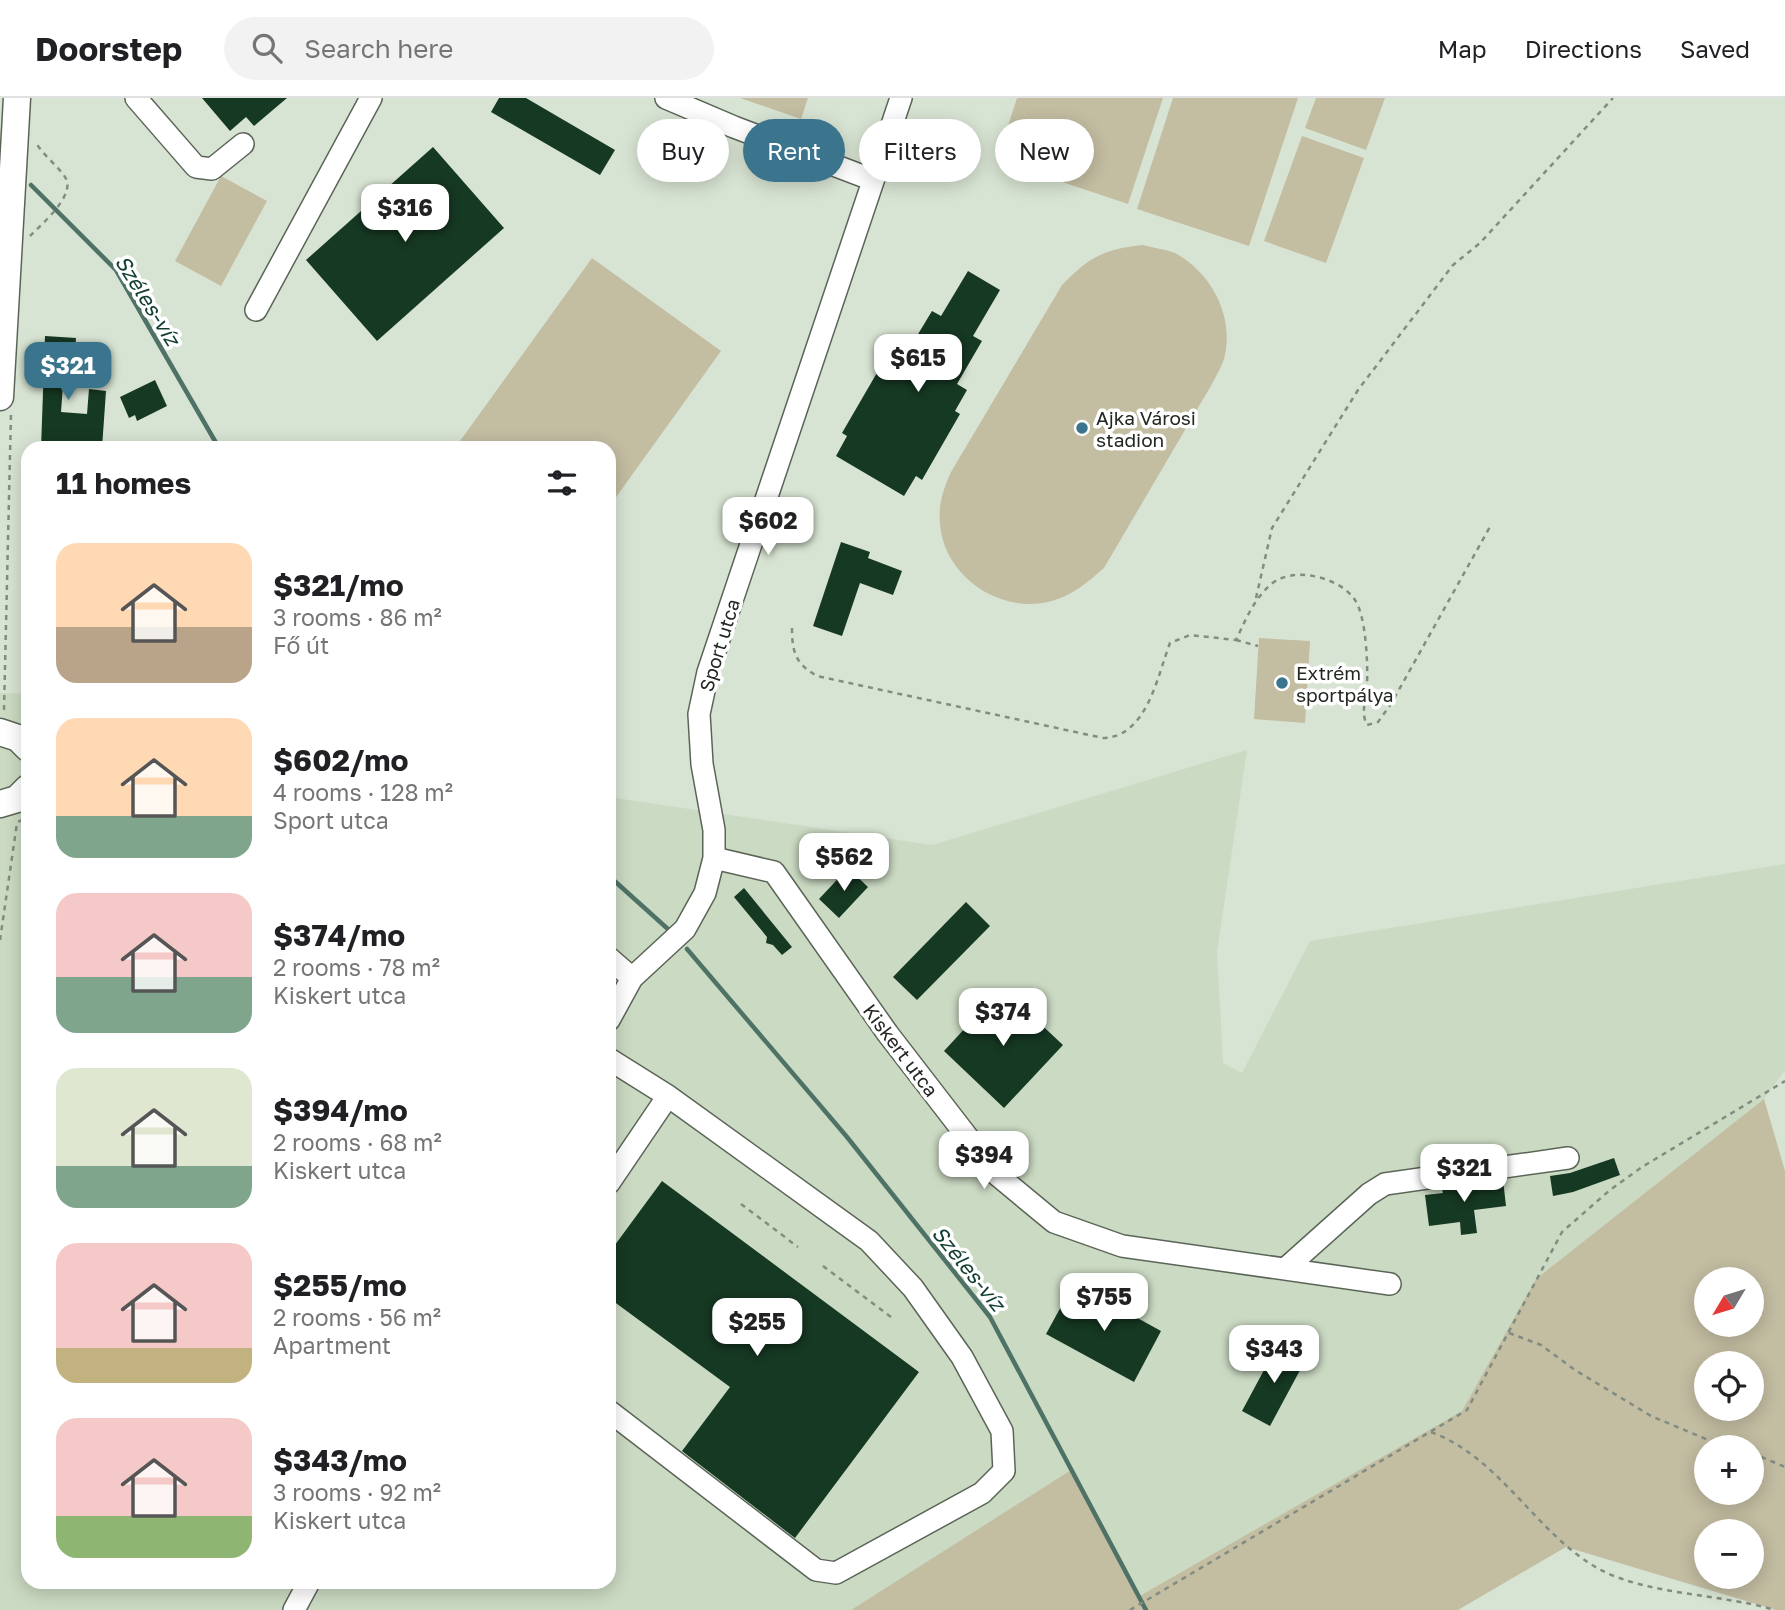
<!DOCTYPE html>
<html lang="en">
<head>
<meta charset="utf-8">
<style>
  body { margin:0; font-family:"Golos Text",sans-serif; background:#f2f2f2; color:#202124; height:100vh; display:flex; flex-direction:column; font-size:26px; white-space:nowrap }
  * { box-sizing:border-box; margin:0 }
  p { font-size:23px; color:#757577 }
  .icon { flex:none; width:38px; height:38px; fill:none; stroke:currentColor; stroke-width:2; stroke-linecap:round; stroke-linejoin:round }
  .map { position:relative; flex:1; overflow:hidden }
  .drawer { position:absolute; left:21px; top:343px; width:595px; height:1148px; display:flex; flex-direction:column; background:#fff; border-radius:21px; box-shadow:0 4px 18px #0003 }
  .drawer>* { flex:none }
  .banner { position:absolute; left:637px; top:21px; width:665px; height:63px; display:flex; gap:14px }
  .needle { width:46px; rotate:232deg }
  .fabs { position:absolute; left:1694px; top:1169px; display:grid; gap:14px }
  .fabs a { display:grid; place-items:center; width:70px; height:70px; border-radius:50%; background:#fff; box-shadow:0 4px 18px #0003; font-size:35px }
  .price { position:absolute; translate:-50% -60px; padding:0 16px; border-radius:14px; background:#fff; color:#222; font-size:23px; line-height:46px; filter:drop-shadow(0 2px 4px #0008) }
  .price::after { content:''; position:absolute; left:50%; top:42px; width:21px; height:16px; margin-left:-10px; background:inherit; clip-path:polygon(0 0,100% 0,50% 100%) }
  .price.on { background:#3a748d; color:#fff }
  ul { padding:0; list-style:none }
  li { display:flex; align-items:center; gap:21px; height:175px; padding:0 35px }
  li span { display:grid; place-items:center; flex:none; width:196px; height:140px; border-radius:21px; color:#555 }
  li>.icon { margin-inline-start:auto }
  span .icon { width:84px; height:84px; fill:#fffc; stroke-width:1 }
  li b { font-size:30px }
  h2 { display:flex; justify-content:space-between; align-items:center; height:84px; padding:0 35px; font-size:30px }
  .tag { padding:0 24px; border-radius:32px; background:#fff; box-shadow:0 4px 18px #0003; font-size:24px; line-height:63px }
  .tag.on { background:#3a748d; color:#fff }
  header { display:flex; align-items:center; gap:42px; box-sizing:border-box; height:98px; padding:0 35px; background:#fff; border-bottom:2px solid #e0e0e0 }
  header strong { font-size:33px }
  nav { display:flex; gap:38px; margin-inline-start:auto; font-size:24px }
  .search { width:490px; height:63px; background:#f2f2f2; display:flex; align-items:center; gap:18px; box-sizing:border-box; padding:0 24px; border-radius:38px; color:#757577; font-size:26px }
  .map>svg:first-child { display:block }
  .built { fill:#cbdac3 }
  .green { fill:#c3bda2; fill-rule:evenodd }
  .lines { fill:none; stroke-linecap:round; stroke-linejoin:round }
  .stream { stroke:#4f7266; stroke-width:4.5 }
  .building { fill:#163923 }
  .minor-casing { stroke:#5b6557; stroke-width:24 }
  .major-casing { stroke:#5b6557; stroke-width:29 }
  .path { stroke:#838c80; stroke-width:2.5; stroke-dasharray:5 5; stroke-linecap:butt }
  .minor { stroke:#fff; stroke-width:21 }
  .major { stroke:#fff; stroke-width:26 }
  .poi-dot { fill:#3a748d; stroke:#fff; stroke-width:2.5 }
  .labels { text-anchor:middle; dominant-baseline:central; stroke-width:7; stroke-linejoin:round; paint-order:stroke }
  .poi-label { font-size:19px; fill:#232721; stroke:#fff; text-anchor:start }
  .street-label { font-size:19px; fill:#232721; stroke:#fff }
  .water-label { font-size:21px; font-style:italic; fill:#123e32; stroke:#fff }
</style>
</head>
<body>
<header>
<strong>Doorstep</strong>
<div class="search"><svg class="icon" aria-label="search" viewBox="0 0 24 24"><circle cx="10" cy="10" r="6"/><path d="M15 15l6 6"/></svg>Search here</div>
<nav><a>Map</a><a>Directions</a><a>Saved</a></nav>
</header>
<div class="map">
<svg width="1785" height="1512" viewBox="0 0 1785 1512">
  <rect width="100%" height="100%" fill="#d8e4d3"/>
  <path class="built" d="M0 595 28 596V1484H609V699L932 747 1247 652 1217 854 1223 965 1242 975 1310 843 1785 766V972L1764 1001 1536 1181 1462 1313 1137 1500 1071 1372 851 1512H0Z"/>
  <path class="green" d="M740 0H808L801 21Z
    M1017 0H1163L1128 106 997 62Z
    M1173 0H1298L1249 148 1137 111Z
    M1316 0H1385L1366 52 1305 30Z
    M1302 38 1364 60 1326 165 1264 143Z
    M221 78 267 103 221 188 175 163Z
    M1143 147C1153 150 1165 151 1175 155 1212 175 1235 219 1224 261 1221 270 1216 278 1212 286L1104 470C1089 483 1074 496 1055 502 1004 519 944 480 940 426 938 407 943 392 951 374L1062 187C1089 159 1104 151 1143 147Z
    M592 160 721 253 609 409V350H455Z
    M1259 540 1310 543 1305 625 1254 621Z
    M1764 1001 1785 1073V1512H1776L1566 1449 1458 1512H851L1071 1372 1138 1499 1462 1313 1536 1181ZM1706 1181H1752V1227H1706ZM1706 1265H1752V1311H1706ZM1706 1349H1752V1395H1706ZM1706 1433H1752V1479H1706Z"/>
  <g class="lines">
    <path class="stream" d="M31 87 116 172 219 350
      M609 778 669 832
      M687 851 847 1039 990 1219 1146 1512"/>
  </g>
  <path class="building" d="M202 0H287L254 28 246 19 230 33Z
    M499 0H526L615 52 600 77 491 14Z
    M433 49 504 130 377 243 306 162Z
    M968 173 1000 192 973 238 982 243 957 286 967 292 955 313 960 316 922 382 916 378 904 398 836 358 847 338 842 335 878 273 883 275 897 251 906 256 932 213 941 218Z
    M45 238 76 240 73 288 63 287 61 314 87 316 89 291 106 293 102 350H41Z
    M155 282 167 308 137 323 135 317 129 320 120 299Z
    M841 444 870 454 868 460 902 473 893 497 860 485 842 538 813 528Z
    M848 770 868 789 839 820 819 801Z
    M744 790 792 849 782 857 773 847 766 845 767 839 734 799Z
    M966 804 990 828 917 902 893 879Z
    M1002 890 1063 947 1004 1010 944 953Z
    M1614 1060 1620 1077 1573 1094 1553 1098 1550 1078 1570 1075Z
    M1503 1082 1506 1108 1474 1112 1477 1135 1461 1137 1460 1124 1429 1128 1425 1097 1443 1095 1442 1091Z
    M662 1083 919 1274 795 1440 682 1353 730 1289 609 1200V1155Z
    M1074 1185 1161 1233 1134 1284 1046 1236Z
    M1278 1246 1306 1261 1270 1328 1242 1313Z"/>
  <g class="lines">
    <g class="minor-casing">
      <path id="minor" d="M136 0 196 69 212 71 243 46
        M666 0 734 29 873 82
        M256 212 371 0
        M714 760 774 774 888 936 996 1076 1054 1124 1122 1148 1390 1186
        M609 860 632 880
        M609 922 632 880 685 831 705 795 714 760V732L702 666 699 616 708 574 901 0
        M609 961 668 998 869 1143 913 1190 962 1259 1002 1333 1004 1373 982 1395 836 1475 816 1472 609 1313
        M609 1085 668 998
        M1285 1171 1369 1096 1385 1086 1568 1060
        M294 1512 309 1484"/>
    </g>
    <g class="major-casing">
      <path id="major" d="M0 299 17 0
        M0 634 18 640 28 650
        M0 706 17 701 28 690"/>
    </g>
    <path class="path" d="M30 138C42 126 77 96 65 79 57 67 44 58 36 45
      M1256 500 1272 430 1358 292 1453 167 1480 145 1613 0
      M792 530C792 555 796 566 817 578L1103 640C1147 639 1157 579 1170 545L1190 537 1236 542C1245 523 1253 503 1269 488 1290 467 1339 478 1355 502 1366 518 1368 566 1367 586 1367 600 1360 614 1367 627L1378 624 1391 606 1491 427
      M1236 542 1258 548
      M4 612 11 315
      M0 842 17 725 21 722
      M741 1106 798 1149
      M823 1168 891 1219
      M1509 1235 1541 1247 1575 1272 1651 1318 1725 1349
      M1431 1334C1501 1360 1536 1436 1599 1471 1647 1497 1722 1496 1775 1512
      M1752 1355 1785 1369
      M1130 1512 1467 1312 1562 1134 1610 1092 1642 1069 1785 983"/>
    <use href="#minor" class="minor"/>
    <use href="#major" class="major"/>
  </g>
  <g class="poi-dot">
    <circle cx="1082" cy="330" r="7"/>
    <circle cx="1282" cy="585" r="7"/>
  </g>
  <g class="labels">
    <g class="poi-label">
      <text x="1096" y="319">Ajka Városi<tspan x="1096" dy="22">stadion</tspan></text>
      <text x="1296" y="574">Extrém<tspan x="1296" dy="22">sportpálya</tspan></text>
    </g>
    <g class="street-label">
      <text transform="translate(719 547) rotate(-73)">Sport utca</text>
      <text transform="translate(901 952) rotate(53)">Kiskert utca</text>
    </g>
    <g class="water-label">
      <text transform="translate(148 202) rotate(58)">Széles-víz</text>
      <text transform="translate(969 1170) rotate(51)">Széles-víz</text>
    </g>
  </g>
</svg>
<div class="fabs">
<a><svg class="needle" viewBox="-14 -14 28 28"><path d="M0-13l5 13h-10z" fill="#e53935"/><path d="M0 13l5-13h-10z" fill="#757577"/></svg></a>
<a><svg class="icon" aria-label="locate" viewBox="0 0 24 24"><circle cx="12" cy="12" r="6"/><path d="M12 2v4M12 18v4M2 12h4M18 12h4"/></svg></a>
<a>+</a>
<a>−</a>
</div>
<b class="price" style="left:405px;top:146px">$316</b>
<b class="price" style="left:918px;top:296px">$615</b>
<b class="price on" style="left:68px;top:304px">$321</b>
<b class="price" style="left:768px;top:459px">$602</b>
<b class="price" style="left:844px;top:795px">$562</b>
<b class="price" style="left:1003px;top:950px">$374</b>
<b class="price" style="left:984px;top:1093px">$394</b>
<b class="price" style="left:1464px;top:1106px">$321</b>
<b class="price" style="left:1104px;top:1235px">$755</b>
<b class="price" style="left:757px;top:1260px">$255</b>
<b class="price" style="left:1274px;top:1287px">$343</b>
<div class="banner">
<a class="tag">Buy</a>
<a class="tag on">Rent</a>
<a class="tag">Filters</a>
<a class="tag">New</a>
</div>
<section class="drawer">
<h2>11 homes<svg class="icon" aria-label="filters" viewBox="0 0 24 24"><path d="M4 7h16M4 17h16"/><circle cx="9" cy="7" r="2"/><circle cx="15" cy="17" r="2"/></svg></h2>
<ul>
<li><span style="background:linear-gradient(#ffd9b3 60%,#b9a48a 0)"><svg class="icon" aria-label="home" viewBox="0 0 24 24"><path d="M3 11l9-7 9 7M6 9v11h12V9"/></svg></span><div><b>$321/mo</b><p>3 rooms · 86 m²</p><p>Fő út</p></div></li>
<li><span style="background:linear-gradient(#ffd9b3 70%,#7fa58c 0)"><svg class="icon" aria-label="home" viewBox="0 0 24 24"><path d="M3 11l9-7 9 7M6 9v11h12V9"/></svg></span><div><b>$602/mo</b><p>4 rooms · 128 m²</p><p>Sport utca</p></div></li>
<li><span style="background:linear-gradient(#f6c9c9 60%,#7fa58c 0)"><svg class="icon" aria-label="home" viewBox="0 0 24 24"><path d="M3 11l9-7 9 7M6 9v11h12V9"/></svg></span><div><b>$374/mo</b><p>2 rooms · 78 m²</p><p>Kiskert utca</p></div></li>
<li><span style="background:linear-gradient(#dfe7d0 70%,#7fa58c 0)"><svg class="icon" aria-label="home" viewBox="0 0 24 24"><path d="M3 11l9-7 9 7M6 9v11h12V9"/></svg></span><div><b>$394/mo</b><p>2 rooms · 68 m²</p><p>Kiskert utca</p></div></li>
<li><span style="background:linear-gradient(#f6c9c9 75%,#c2b280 0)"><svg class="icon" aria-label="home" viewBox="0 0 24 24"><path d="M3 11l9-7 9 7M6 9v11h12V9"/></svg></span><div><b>$255/mo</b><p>2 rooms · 56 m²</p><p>Apartment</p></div></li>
<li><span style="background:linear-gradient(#f6c9c9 70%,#8fb573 0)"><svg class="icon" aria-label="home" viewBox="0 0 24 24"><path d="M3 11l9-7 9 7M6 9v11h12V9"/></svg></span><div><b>$343/mo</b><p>3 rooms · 92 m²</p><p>Kiskert utca</p></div></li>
</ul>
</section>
</div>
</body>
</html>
